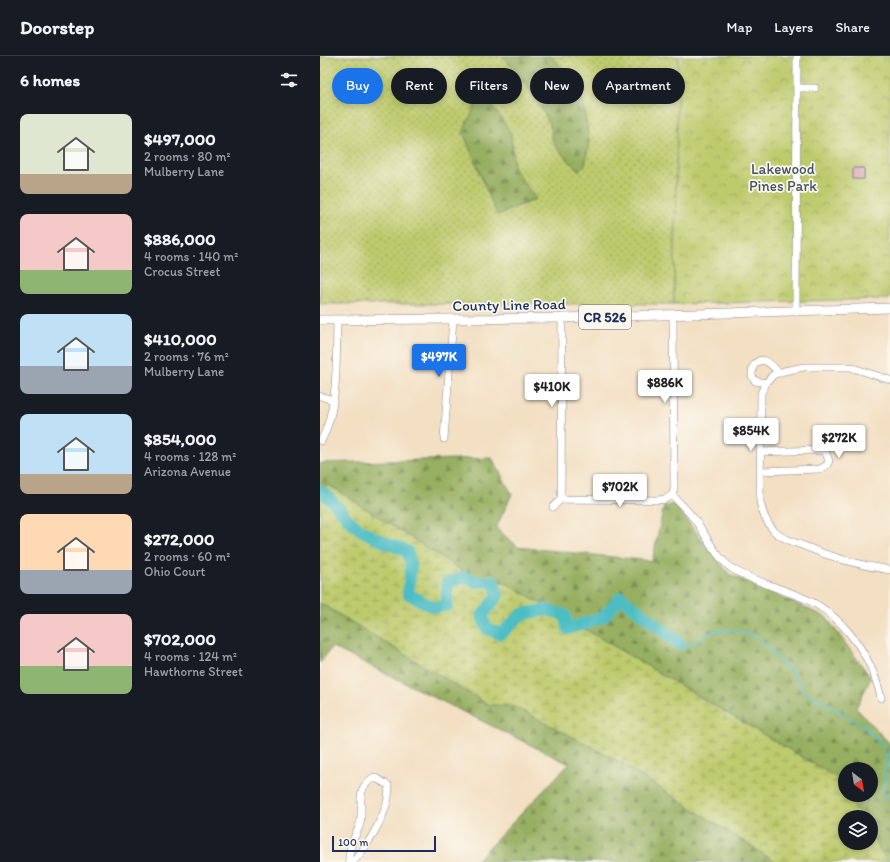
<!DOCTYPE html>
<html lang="en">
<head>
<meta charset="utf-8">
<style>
  body { margin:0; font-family:Itim,sans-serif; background:#20242c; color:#f1f3f6; height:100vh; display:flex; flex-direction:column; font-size:15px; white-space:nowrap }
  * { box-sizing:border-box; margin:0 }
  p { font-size:13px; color:#9ea1a6 }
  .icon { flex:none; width:22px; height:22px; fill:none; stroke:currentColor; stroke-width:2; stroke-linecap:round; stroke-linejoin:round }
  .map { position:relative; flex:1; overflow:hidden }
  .sheet { display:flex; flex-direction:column; background:#171b24; width:320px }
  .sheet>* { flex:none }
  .guide { position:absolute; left:12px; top:12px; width:380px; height:36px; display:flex; gap:8px }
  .needle { width:26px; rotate:149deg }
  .controls { position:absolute; left:518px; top:706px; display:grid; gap:8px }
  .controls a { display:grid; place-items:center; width:40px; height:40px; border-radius:50%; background:#171b24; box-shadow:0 2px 6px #0003; font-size:20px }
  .scale { position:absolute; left:12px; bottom:10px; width:104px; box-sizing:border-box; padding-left:4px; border:2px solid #1b2f5e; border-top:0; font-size:11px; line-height:14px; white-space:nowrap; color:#1b2f5e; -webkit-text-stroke:3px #fbf7ec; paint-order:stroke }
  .price { position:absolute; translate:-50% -34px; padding:0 9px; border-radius:4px; background:#fff; color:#222; font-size:13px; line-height:26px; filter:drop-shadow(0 1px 2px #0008) }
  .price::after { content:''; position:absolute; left:50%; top:24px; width:12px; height:9px; margin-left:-6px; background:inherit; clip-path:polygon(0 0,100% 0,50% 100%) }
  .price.active { background:#1a73e8; color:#fff }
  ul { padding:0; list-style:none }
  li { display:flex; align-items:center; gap:12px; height:100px; padding:0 20px }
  li span { display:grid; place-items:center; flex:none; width:112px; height:80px; border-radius:8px; color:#555 }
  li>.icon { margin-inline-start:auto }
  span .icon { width:48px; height:48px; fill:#fffc; stroke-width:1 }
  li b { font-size:17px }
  h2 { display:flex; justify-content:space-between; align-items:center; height:48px; padding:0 20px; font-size:17px }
  .chip { padding:0 14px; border-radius:18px; background:#171b24; box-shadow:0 2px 6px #0003; font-size:14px; line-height:36px }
  .chip.active { background:#1a73e8; color:#fff }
  header { display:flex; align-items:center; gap:24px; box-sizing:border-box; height:56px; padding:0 20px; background:#171b24; border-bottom:1px solid #363941 }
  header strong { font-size:19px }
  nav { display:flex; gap:22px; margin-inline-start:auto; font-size:14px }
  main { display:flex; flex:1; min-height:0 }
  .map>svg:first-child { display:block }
  .grass { fill:url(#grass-dots); stroke:#6c7d66 }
  .forest { fill:url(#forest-firs); stroke:#586f5f }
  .wetland { fill:url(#wetland-marsh); stroke:#6c7d66 }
  .park { fill:url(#park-crowns); stroke:#6c7d66 }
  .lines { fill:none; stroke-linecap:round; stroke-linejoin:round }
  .stream { stroke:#4ebdc4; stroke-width:2 }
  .river { stroke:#4ebdc4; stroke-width:12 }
  .building { fill:#daa7be }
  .minor-casing { stroke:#878790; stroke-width:8 }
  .major-casing { stroke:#878790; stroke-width:10 }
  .minor { stroke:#fff; stroke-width:7 }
  .major { stroke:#fff; stroke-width:9 }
  .labels { text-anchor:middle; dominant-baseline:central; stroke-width:3.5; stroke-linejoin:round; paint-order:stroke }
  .shield { fill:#fbf7ec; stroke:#5e6b89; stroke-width:1 }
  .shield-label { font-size:14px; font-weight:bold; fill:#1b2f5e }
  .park-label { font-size:15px; fill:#445662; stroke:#fbf7ec }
  .street-label { font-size:15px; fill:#1b2f5e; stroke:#fbf7ec }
</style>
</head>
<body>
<header>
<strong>Doorstep</strong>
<nav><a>Map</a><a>Layers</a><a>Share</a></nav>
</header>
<main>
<section class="sheet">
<h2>6 homes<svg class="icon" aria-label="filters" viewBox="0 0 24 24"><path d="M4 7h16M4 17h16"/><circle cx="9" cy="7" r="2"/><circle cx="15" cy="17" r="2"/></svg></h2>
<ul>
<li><span style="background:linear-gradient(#dfe7d0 75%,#b9a48a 0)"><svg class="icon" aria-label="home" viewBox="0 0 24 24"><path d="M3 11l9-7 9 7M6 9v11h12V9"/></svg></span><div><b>$497,000</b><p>2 rooms · 80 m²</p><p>Mulberry Lane</p></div></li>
<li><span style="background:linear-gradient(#f6c9c9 70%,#8fb573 0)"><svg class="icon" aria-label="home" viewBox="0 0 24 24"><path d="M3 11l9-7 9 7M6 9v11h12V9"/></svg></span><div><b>$886,000</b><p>4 rooms · 140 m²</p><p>Crocus Street</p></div></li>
<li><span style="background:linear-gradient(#bfe0f5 65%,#9aa5b1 0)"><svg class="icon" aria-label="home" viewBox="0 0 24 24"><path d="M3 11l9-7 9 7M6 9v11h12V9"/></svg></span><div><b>$410,000</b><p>2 rooms · 76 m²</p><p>Mulberry Lane</p></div></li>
<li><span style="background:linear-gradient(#bfe0f5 75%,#b9a48a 0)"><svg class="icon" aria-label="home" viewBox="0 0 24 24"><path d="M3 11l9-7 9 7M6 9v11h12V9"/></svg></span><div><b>$854,000</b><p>4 rooms · 128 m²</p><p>Arizona Avenue</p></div></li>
<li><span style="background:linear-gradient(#ffd9b3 70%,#9aa5b1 0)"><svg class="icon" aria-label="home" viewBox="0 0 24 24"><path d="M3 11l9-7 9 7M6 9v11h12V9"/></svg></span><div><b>$272,000</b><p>2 rooms · 60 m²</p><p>Ohio Court</p></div></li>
<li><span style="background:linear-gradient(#f6c9c9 65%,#8fb573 0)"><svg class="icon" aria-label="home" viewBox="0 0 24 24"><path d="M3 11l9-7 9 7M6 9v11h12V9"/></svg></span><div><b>$702,000</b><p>4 rooms · 124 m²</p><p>Hawthorne Street</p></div></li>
</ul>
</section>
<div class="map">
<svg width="570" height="806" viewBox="0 0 570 806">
  <defs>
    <pattern id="grass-dots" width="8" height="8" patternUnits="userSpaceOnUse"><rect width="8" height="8" fill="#becb6d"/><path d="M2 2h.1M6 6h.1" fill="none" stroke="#9aa55d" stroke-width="1.8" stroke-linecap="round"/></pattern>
    <pattern id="forest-firs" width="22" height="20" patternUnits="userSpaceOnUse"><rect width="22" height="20" fill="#96af60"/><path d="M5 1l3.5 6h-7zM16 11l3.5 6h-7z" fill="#7a8f52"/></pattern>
    <pattern id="wetland-marsh" width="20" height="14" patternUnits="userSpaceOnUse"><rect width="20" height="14" fill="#becb6d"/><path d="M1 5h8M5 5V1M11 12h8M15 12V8" fill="none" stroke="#9aa55d"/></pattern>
    <pattern id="park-crowns" width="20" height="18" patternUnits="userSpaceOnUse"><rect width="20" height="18" fill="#becb6d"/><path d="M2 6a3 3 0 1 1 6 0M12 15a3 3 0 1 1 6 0" fill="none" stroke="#9aa55d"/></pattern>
  </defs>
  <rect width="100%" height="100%" fill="#fbf7ec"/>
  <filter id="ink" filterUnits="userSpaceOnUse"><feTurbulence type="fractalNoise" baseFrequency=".025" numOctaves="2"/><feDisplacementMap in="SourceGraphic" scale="8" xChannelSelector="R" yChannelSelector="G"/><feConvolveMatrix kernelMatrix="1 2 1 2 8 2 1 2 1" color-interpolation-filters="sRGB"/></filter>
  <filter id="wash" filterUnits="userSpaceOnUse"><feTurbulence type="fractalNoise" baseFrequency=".012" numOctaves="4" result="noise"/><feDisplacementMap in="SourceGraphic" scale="16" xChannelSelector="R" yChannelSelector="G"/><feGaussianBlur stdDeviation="0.9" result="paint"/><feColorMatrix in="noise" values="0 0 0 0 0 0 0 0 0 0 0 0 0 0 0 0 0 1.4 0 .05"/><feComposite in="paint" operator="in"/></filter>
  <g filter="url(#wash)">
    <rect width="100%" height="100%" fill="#f3dfc2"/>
    <path class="grass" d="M0 0H358L354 248H0Z"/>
    <path class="forest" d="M182 0H230L250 19 263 45 269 85 265 109 259 115C252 108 235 92 232 82 231 77 232 73 230 69 219 46 200 18 182 0Z
      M162 35 191 77 194 113 216 143 177 159 143 76Z
      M172 402 192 438 176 472 198 491 332 505 344 450 354 448 409 518 506 561 551 622 536 652 570 688V806H567L551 778V761H541L528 739H551V713H525V733L519 723 188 528 155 523 9 429 0 431V407Z
      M0 547 167 648 195 651 291 701 456 806H155L249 708 12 591 0 607Z"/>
    <path class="wetland" d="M9 429 155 523 188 528 519 723 525 733V739H528L541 761H525V787H551V778L567 806H456L291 701 195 651 167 648 0 547V431Z"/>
    <path class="park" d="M358 0H570V243L354 248Z"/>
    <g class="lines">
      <path class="stream" d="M360 588H374L385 579 399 574 419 575 438 582 472 617 485 636 544 670 562 690 565 694 566 703 563 739 570 745"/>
      <path class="river" d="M0 435C15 444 19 455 31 466 43 478 70 489 87 495L91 509 88 538 113 551 127 550V527L144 521 155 526 173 525 178 539 162 560 167 573 181 578 202 558 227 554 245 559 248 573 283 561 301 541 360 588"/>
    </g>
    <g id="blocks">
      <path class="building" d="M533 112H544V123H533Z"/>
    </g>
  </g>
  <g filter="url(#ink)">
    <use href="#blocks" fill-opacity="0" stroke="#878790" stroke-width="1"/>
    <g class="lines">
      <g class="minor-casing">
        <path id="minor" d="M477 32H495
          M476 254 477 0
          M570 324 530 311H484L464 315 453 319 446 327 441 337 440 446C443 458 446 467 455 476 461 482 471 485 479 488 509 501 538 509 570 514
          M446 327 435 325 432 320C432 315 432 311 435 308 444 298 453 311 459 317
          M0 340 13 344
          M124 383 133 263
          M1 385C19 352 16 302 17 264
          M440 396 501 394 506 397 509 405 507 409 500 413 440 415
          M352 439C360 447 368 455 375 464 386 479 396 501 411 512 427 523 463 533 481 541 522 557 552 600 561 642
          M352 439 354 434 353 260
          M241 443 242 262
          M241 443 338 444 346 443 352 439
          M233 451 241 443
          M29 806C28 792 34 783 39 771 46 751 32 735 54 721L68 729C73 750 47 791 33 806"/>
      </g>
      <g class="major-casing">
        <path id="major" d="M0 264 242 262 570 252"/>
      </g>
      <use href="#minor" class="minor"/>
      <use href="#major" class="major"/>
    </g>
  </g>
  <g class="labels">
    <rect class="shield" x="259" y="249" width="52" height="24" rx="3"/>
    <g class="shield-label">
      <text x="285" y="261">CR 526</text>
    </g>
    <g class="park-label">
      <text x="463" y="113">Lakewood<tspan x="463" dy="17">Pines Park</tspan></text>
    </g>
    <g class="street-label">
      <text transform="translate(189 249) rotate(-1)">County Line Road</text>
    </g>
  </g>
</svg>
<div class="controls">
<a><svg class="needle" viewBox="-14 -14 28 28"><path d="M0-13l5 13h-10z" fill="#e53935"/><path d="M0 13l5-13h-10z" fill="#9ea1a6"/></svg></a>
<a><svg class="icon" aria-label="layers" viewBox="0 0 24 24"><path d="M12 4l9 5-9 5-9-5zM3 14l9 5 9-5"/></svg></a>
</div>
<div class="scale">100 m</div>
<b class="price active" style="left:119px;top:322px">$497K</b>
<b class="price" style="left:345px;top:348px">$886K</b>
<b class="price" style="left:232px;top:352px">$410K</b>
<b class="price" style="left:431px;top:396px">$854K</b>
<b class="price" style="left:519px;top:403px">$272K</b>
<b class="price" style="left:300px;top:452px">$702K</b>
<div class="guide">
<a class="chip active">Buy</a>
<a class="chip">Rent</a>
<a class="chip">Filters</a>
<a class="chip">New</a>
<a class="chip">Apartment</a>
</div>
</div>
</main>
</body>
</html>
